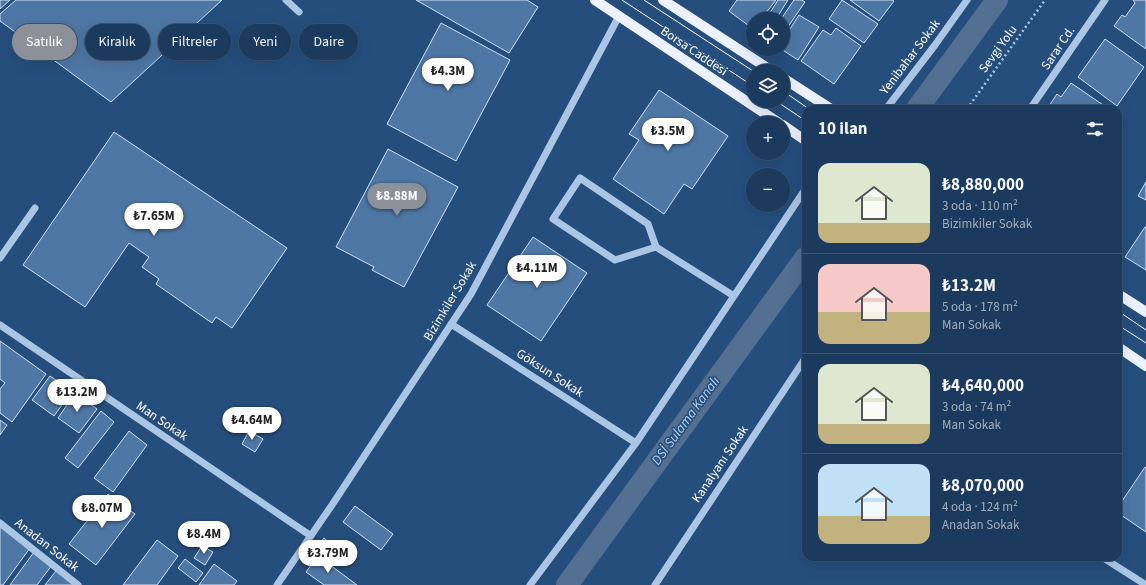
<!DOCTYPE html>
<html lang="tr">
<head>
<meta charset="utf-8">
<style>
  body { margin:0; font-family:"Source Sans 3",sans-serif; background:#294567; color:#f1f3f6; height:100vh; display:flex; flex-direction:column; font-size:15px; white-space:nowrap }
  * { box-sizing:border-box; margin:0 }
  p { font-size:13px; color:#a0adbc }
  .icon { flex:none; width:22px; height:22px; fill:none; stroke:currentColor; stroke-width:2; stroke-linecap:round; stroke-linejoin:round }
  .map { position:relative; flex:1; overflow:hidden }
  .drawer { position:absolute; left:802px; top:105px; width:320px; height:456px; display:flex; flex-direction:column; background:#1c3a5e; border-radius:12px; box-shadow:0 4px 16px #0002,0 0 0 1px #3a5473 }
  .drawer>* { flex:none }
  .banner { position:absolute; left:12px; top:24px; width:380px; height:36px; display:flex; gap:8px }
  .controls { position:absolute; left:746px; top:12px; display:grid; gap:8px }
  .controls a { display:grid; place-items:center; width:44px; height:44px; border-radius:50%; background:#1c3a5e; box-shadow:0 4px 16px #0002,0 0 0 1px #3a5473; font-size:20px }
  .price { position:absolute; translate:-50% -34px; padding:0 9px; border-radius:14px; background:#fff; color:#222; font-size:13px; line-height:26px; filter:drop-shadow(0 1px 2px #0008) }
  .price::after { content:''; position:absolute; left:50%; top:24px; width:12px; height:9px; margin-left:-6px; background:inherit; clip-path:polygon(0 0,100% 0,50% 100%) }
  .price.on { background:#8c9099; color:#fff }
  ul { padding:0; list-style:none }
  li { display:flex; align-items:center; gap:12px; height:100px; padding:0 16px }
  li+li { border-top:1px solid #3a5473 }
  li span { display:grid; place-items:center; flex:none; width:112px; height:80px; border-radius:12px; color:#555 }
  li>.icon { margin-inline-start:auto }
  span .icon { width:48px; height:48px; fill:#fffc; stroke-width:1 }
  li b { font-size:17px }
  h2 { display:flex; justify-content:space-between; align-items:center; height:48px; padding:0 16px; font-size:17px }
  .pill { padding:0 14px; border-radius:18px; background:#1c3a5e; box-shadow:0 4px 16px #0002,0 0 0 1px #3a5473; font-size:14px; line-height:36px }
  .pill.on { background:#8c9099; color:#fff }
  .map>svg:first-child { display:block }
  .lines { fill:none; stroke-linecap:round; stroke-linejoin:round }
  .canal { stroke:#536f91; stroke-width:22 }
  .building { fill:#4f77a5; stroke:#cee0f4 }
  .path { stroke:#abc6e5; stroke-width:2.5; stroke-dasharray:2 3; stroke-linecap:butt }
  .minor { stroke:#abc6e5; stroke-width:7 }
  .major { stroke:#ebf2fd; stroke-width:10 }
  .tram { stroke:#fff; stroke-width:1 }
  .labels { text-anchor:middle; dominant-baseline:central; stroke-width:3; stroke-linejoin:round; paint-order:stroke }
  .street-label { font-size:13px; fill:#fff; stroke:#264e7d }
  .water-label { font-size:14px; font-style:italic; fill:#b6d0ec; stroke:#264e7d }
</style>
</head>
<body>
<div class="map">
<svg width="1146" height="585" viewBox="0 0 1146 585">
  <rect width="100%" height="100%" fill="#264e7d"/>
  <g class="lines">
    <path class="canal" d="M917 109 997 0
      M567 585 806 257"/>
  </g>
  <path class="building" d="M0 0H10L0 9Z
    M16 0H222L111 102 0 21V14Z
    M416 0H527L538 7 509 53Z
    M737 0H776L761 19H753V29L729 11Z
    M778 0H788L776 19H766Z
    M794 0H802L805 2 783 34V19H781Z
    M842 0 878 24 864 43 829 19Z
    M850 0H892L894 1 879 21Z
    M1133 0H1146V49L1114 26 1122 15 1125 17 1135 3Z
    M799 15 819 27 798 60 781 49H783V40Z
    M441 23 510 60 456 161 387 124Z
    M836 28 861 46 834 84 801 61 823 30 831 35Z
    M1105 39 1144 67 1117 106 1078 77Z
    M1071 83 1109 109H1047L1057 94 1061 97Z
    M659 90 728 136 692 189 684 184 664 214 613 179 639 140 629 134Z
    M114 132 287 248 232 328 216 317 212 323 156 284 159 279 142 267 149 257 129 243 85 307 23 265Z
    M388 149 458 187 404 287 372 270 374 267 336 247Z
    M1146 182V200L1138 196Z
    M1145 227H1146V270L1125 257Z
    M533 237 587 273 541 341 487 305Z
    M0 341 46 374 12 422 0 413V389L5 383 0 379Z
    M50 376 72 391 54 416 32 400Z
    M75 393 97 409 79 433 58 418Z
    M101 411 114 422 78 468 65 458Z
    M0 420 7 425 0 435Z
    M129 431 147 445 113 492 94 478Z
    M249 431 263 439 255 452 242 444Z
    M1145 467 1146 468V532L1118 513V507Z
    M108 494 135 514 96 565 69 544Z
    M355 506 393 534 381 550 343 522Z
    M0 525 30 548 3 585H0Z
    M324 538 337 549 333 555 319 544Z
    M157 540 178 556 157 585H123Z
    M202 546 213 552 205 565 194 558Z
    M34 552 52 565 37 585H10Z
    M318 556 357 585H324L306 572Z
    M185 559 203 573 196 582 178 568Z
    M214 564 237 581 234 585H199Z
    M56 571 75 585H45Z"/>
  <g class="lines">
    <path class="path" d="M967 109 1045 0"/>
    <path class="minor" d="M286 0 299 12
      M886 109 935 45 967 0
      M1030 109 1105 0
      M656 247 615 260 553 219 580 178 648 224 656 247 734 296
      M0 258 35 208
      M451 324 636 443
      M0 325 311 536
      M0 523 78 585
      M1102 557 1146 585
      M277 585 332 505 471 294 619 16
      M530 585 636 443 806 188
      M655 585 806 357"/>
    <path class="major" d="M595 0 779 123
      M663 0 772 71
      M783 78 831 109
      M783 125 806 141
      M1118 294 1146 312
      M1118 347 1146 366"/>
    <path class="tram" d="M622 0 753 86
      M644 0 753 71
      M783 91 809 109
      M776 101 806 121
      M1118 311 1146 330
      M1118 325 1146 343"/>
  </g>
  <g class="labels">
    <g class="street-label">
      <text transform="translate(1058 48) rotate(-56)">Sarar Cd.</text>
      <text transform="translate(998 49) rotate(-54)">Sevgi Yolu</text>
      <text transform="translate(694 51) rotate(34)">Borsa Caddesi</text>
      <text transform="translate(910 57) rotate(-53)">Yenibahar Sokak</text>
      <text transform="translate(450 301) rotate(-59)">Bizimkiler Sokak</text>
      <text transform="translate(550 373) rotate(33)">Göksun Sokak</text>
      <text transform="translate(162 421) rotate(34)">Man Sokak</text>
      <text transform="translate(720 464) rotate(-56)">Kanalyanı Sokak</text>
      <text transform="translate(47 545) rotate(38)">Anadan Sokak</text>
    </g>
    <g class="water-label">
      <text transform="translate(686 421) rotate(-54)">DSİ Sulama Kanalı</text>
    </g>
  </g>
</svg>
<div class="controls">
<a><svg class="icon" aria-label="locate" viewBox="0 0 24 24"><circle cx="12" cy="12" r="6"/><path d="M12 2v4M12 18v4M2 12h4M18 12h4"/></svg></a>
<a><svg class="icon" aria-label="layers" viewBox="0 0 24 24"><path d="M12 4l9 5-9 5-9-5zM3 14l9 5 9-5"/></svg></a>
<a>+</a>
<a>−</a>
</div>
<b class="price" style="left:448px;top:92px">₺4.3M</b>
<b class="price" style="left:668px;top:152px">₺3.5M</b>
<b class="price on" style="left:397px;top:217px">₺8.88M</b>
<b class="price" style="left:154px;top:237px">₺7.65M</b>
<b class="price" style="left:537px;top:289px">₺4.11M</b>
<b class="price" style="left:77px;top:413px">₺13.2M</b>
<b class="price" style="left:252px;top:441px">₺4.64M</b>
<b class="price" style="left:102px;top:529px">₺8.07M</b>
<b class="price" style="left:204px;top:555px">₺8.4M</b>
<b class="price" style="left:328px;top:574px">₺3.79M</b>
<div class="banner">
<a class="pill on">Satılık</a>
<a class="pill">Kiralık</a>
<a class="pill">Filtreler</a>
<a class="pill">Yeni</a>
<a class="pill">Daire</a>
</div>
<section class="drawer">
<h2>10 ilan<svg class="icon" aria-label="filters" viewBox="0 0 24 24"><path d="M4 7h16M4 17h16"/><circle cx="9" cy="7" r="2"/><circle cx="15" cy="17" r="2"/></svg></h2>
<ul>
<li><span style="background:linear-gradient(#dfe7d0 75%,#c2b280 0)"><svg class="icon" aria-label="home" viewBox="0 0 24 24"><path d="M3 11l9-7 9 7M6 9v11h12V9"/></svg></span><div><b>₺8,880,000</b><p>3 oda · 110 m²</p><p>Bizimkiler Sokak</p></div></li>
<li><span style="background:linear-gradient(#f6c9c9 60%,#c2b280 0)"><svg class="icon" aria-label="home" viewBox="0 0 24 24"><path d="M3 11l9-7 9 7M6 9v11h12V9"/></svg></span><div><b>₺13.2M</b><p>5 oda · 178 m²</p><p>Man Sokak</p></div></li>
<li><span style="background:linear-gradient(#dfe7d0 75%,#c2b280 0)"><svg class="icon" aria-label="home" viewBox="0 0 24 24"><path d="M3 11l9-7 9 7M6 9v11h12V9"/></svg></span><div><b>₺4,640,000</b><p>3 oda · 74 m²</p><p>Man Sokak</p></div></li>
<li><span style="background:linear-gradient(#bfe0f5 65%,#c2b280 0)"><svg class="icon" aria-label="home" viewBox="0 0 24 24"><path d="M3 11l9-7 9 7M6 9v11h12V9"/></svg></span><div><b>₺8,070,000</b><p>4 oda · 124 m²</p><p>Anadan Sokak</p></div></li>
</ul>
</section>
</div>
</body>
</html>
